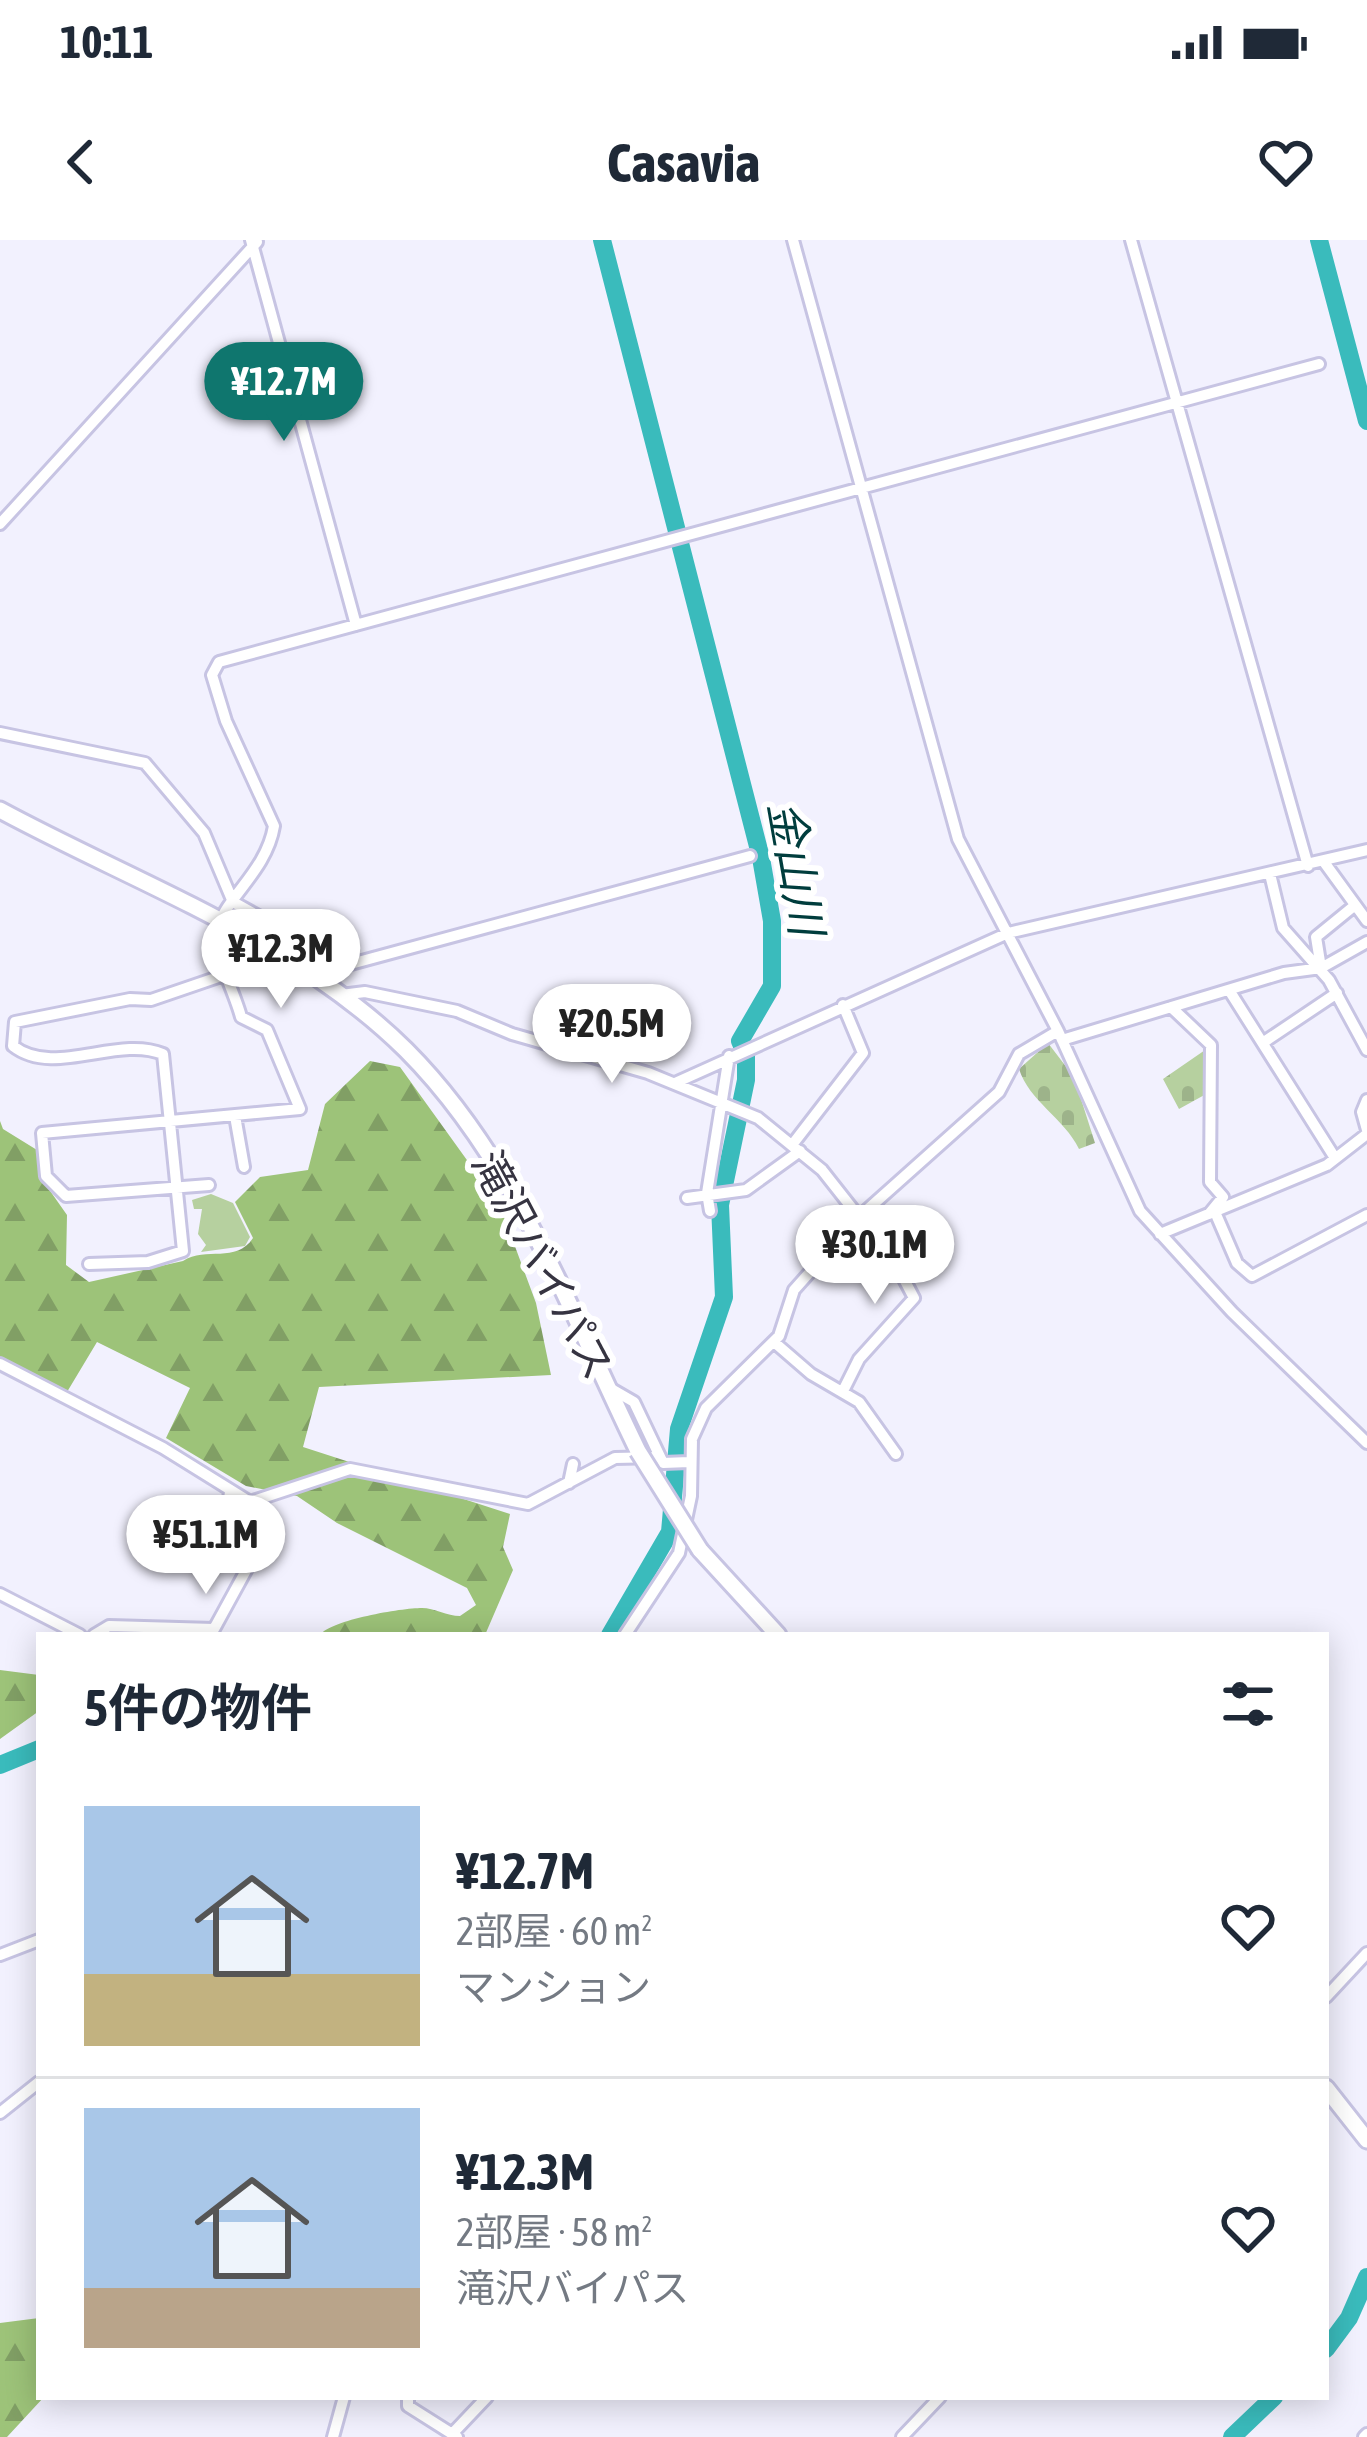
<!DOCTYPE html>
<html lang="ja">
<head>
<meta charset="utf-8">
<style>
  body { margin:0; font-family:"Asap Condensed","Noto Sans JP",sans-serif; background:#f2f2f3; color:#1f2937; height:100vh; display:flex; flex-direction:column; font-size:45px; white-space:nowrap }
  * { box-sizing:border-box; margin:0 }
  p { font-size:39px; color:#747a83 }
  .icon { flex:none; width:66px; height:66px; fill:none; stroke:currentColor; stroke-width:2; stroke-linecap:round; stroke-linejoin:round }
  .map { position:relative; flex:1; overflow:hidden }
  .drawer { position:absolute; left:36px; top:1392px; width:1293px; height:768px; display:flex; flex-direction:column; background:#fff; border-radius:0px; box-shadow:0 6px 30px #0003 }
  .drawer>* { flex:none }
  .price { position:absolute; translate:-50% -102px; padding:0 27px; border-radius:42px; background:#fff; color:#222; font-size:39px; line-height:78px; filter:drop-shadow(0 3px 6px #0008) }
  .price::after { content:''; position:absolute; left:50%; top:72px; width:36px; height:27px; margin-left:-18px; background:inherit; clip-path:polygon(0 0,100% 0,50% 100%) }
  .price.on { background:#0f766e; color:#fff }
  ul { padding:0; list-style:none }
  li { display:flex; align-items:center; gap:36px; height:300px; padding:0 48px }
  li+li { border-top:3px solid #e0e1e3 }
  li span { display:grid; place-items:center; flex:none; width:336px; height:240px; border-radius:0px; color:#555 }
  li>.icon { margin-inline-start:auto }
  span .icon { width:144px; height:144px; fill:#fffc; stroke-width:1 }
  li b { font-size:51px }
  h2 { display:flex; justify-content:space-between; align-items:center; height:144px; padding:0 48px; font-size:51px }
  .status { display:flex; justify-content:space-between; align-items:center; height:84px; padding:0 60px; background:#fff; direction:ltr }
  .status svg { height:33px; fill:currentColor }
  header { display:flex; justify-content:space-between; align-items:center; height:156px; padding:0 48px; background:#fff; font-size:54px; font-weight:700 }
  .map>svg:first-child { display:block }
  .forest { fill:url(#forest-firs) }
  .cemetery { fill:url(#cemetery-stones) }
  .park { fill:#b6d09f }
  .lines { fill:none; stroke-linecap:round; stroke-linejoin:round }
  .river { stroke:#3abbbc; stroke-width:18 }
  .minor-casing { stroke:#c7c4e3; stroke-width:16 }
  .highway-casing { stroke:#c7c4e3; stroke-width:21 }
  .minor { stroke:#fff; stroke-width:10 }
  .highway { stroke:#fff; stroke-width:15 }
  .highway-bridge-casing { stroke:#c7c4e3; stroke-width:21; stroke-linecap:butt }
  .highway-bridge { stroke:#fff; stroke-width:15 }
  .labels { text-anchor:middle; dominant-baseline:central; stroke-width:12; stroke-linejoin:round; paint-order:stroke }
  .street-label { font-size:42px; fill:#363441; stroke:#fff }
  .water-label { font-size:45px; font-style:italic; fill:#003d3d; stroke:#fff }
</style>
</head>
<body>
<div class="status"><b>10:11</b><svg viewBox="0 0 49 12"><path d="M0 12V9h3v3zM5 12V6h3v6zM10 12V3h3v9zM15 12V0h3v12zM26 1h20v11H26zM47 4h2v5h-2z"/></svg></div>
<header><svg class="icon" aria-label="back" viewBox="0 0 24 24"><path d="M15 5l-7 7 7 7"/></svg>Casavia<svg class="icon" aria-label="heart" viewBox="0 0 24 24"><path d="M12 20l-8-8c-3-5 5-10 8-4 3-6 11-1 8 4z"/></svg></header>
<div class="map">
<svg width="1367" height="2197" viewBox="0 0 1367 2197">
  <defs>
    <pattern id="forest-firs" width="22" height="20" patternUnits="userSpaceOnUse" patternTransform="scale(3)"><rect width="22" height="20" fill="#9dc379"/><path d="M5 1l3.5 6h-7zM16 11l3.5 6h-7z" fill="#819f65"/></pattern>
    <pattern id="cemetery-stones" width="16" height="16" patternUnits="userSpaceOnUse" patternTransform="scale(3)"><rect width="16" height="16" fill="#b6d09f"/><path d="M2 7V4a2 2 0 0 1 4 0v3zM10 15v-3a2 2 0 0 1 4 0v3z" fill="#9db38a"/></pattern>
  </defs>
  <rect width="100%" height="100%" fill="#f2f1fe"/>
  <path class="forest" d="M370 821 400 827 500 966 536 1063 551 1135 319 1147 303 1207 510 1274 503 1307 513 1330 485 1395H320C331 1380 401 1368 422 1368 434 1368 447 1376 460 1376L476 1365 467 1348 337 1283 297 1256 246 1246 166 1198 190 1148 97 1102 67 1152 0 1117V881L3 889 37 910 41 938 67 975 66 1025 89 1042 183 1021C206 1006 236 1024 253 998L235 962 260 937 308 930 325 864Z
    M0 1430 39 1435V1471L0 1499Z
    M39 2078V2157H44L7 2197H0V2083Z"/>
  <path class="cemetery" d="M1048 803 1074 837 1095 903 1079 909C1064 878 1029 861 1019 829Z
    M1208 808V853L1179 869 1163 839Z"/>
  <path class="park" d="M211 954 233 963 250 997 245 1006 201 1012 206 1005 198 994 202 969H194L192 960Z"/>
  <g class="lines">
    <path class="river" d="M602 0 761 618 772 681V746L740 801 746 815V840L720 965 724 1057 679 1189 670 1292 610 1395
      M1319 0 1367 181
      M0 1525 39 1509
      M1326 2109 1349 2078 1367 2037
      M1232 2197 1274 2157"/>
    <g class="minor-casing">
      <path id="minor" d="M251 0 356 385
        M793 0 958 599 1058 791 1140 971 1232 1072 1367 1203
        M1131 0 1308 626
        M0 284 257 2
        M0 493 145 523 204 593 233 662 347 725 750 616
        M1324 622 1367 681
        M1270 634 1283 688 1329 740 1367 810
        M1321 728 1316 697 1354 666
        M1229 750 1335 918
        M341 755 365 752 457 771 512 794 648 833 758 878 822 930 859 977
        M1171 767 1211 805 1210 942 1223 957 1209 974
        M1062 800 1284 733 1321 728 1367 702
        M1264 802 1337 753
        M675 843 1008 693 1367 610
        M1367 860 1362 872 1367 890
        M235 876 244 927
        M792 905 863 813 843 765
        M209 945 66 956 46 936 42 893 300 869 267 790 241 777C236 756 214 713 216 695 220 661 266 634 274 586L226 481 212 435 219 422 1319 124
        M687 958 746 950 800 911
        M710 971 707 953 729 816
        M1215 972 1237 1023 1252 1036 1367 975
        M1160 994 1327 925 1367 894
        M89 1024 148 1022 183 1011 163 814C117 795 54 838 13 806L15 782 130 759 151 760 230 733 315 739
        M774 1102 811 1134 859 1162 896 1214
        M0 1124 163 1208 250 1262 350 1229 528 1264 615 1218 660 1217
        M608 1147 634 1162 663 1223 689 1222
        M843 1151 859 1119 914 1058 895 1022 856 981
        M569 1243 573 1224
        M0 1354 80 1395
        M94 1395 109 1386 214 1389 261 1303 257 1292 227 1272 230 1252
        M625 1395 679 1313 691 1256 692 1199 706 1168 779 1096 794 1050 859 977 999 852 1019 814 1058 791
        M0 1715 39 1700
        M1326 1757 1367 1713
        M0 1873 39 1842
        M408 2157V2166L457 2197
        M452 2194 487 2157
        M333 2197 344 2157
        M902 2197 940 2157
        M1364 2197 1367 2194"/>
    </g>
    <g class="highway-casing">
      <path id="highway" d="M0 570C137 644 294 699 406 810 516 920 571 1074 638 1211
        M700 1310 778 1395
        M1326 1848 1367 1900"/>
    </g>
    <use href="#minor" class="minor"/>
    <use href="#highway" class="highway"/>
    <g class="highway-bridge-casing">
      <path id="highway-bridge" d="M638 1211 700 1310"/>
    </g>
    <use href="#highway-bridge" class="highway-bridge"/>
  </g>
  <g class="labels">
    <g class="street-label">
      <text transform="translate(543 1025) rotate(62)">滝沢バイパス</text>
    </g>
    <g class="water-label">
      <text transform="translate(796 628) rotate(80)">金山川</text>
    </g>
  </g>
</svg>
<b class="price on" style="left:284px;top:204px">¥12.7M</b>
<b class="price" style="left:281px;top:771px">¥12.3M</b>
<b class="price" style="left:612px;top:846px">¥20.5M</b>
<b class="price" style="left:875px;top:1067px">¥30.1M</b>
<b class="price" style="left:206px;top:1357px">¥51.1M</b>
<section class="drawer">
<h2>5件の物件<svg class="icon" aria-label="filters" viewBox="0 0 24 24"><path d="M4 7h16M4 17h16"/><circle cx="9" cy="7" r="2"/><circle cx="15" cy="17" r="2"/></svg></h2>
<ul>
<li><span style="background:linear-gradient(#a9c7e8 70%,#c2b280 0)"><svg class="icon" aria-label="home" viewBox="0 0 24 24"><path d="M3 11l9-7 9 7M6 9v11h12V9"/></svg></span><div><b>¥12.7M</b><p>2部屋 · 60 m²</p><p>マンション</p></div><svg class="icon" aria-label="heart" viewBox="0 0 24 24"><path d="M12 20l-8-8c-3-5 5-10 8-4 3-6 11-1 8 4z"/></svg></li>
<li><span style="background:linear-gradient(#a9c7e8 75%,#b9a48a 0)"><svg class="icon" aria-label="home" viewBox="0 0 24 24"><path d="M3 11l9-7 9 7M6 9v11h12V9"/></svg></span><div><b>¥12.3M</b><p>2部屋 · 58 m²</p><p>滝沢バイパス</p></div><svg class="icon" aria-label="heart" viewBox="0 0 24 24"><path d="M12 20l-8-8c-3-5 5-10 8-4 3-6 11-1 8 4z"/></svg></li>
</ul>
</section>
</div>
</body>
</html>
